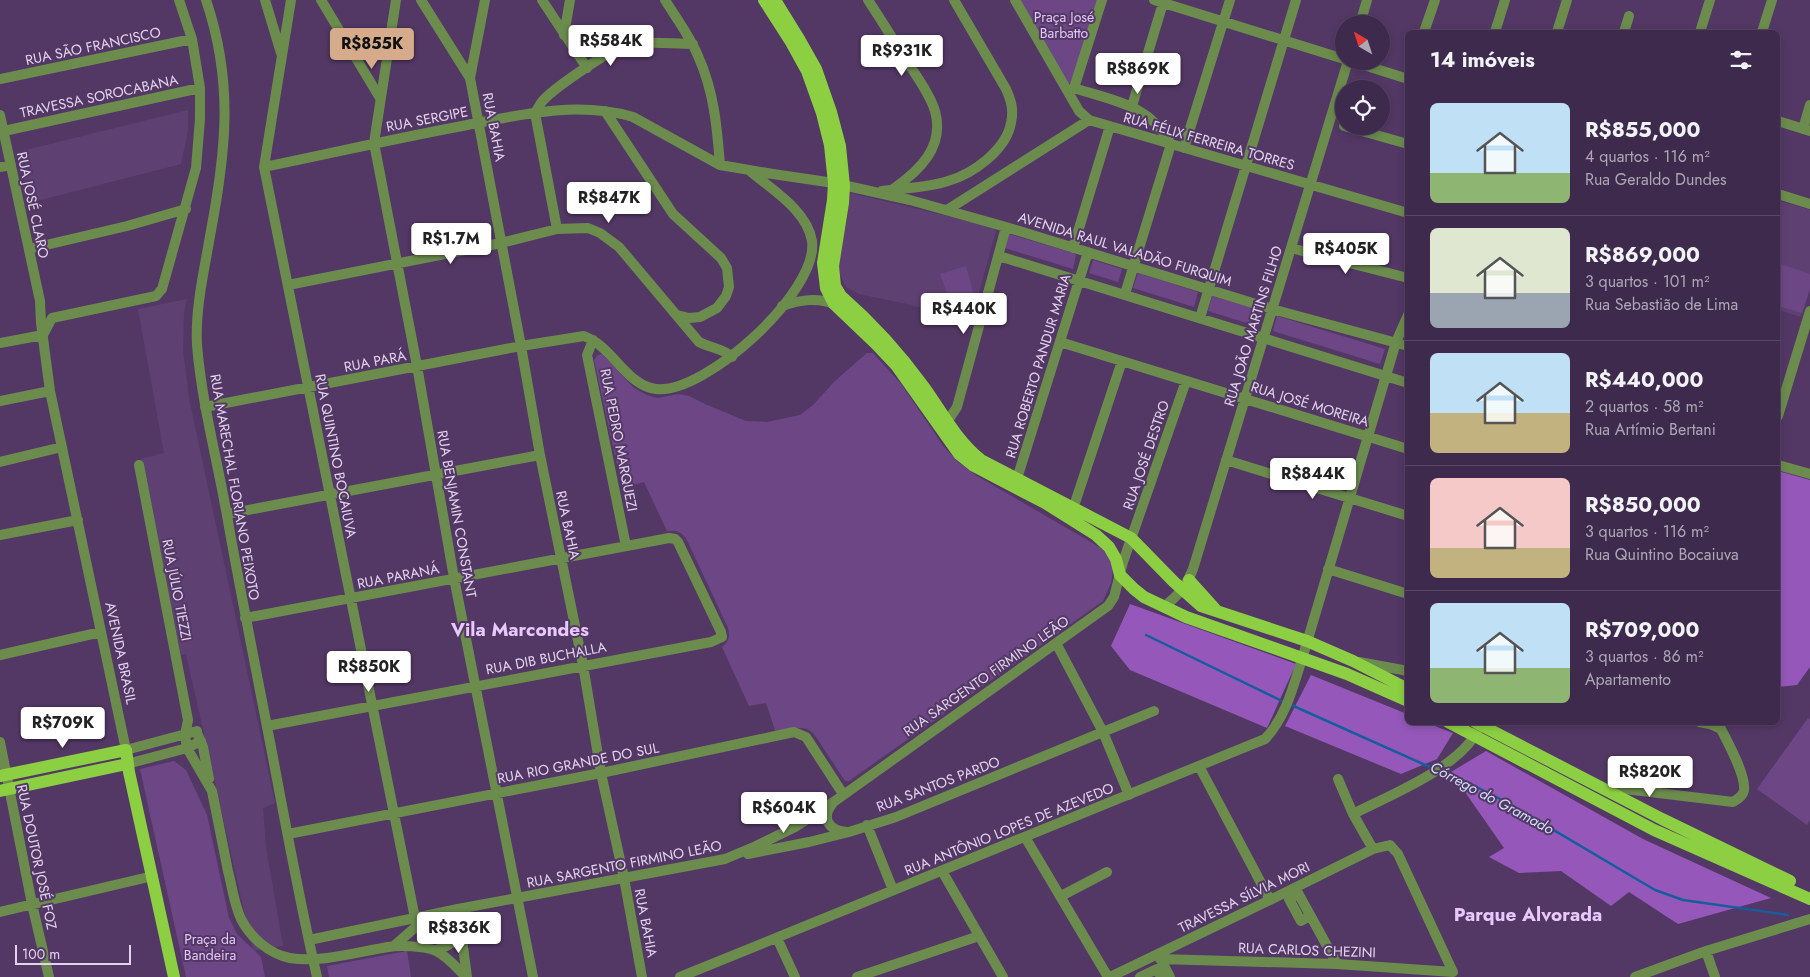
<!DOCTYPE html>
<html lang="pt">
<head>
<meta charset="utf-8">
<style>
  body { margin:0; font-family:Jost,sans-serif; background:#493656; color:#f1f3f6; height:100vh; display:flex; flex-direction:column; font-size:19px; white-space:nowrap }
  * { box-sizing:border-box; margin:0 }
  p { font-size:16px; color:#ada7b5 }
  .icon { flex:none; width:28px; height:28px; fill:none; stroke:currentColor; stroke-width:2; stroke-linecap:round; stroke-linejoin:round }
  .map { position:relative; flex:1; overflow:hidden }
  .side { position:absolute; left:1405px; top:30px; width:375px; height:695px; display:flex; flex-direction:column; background:#3e2a4c; border-radius:8px; box-shadow:0 2px 8px #0003,0 0 0 1px #574664 }
  .side>* { flex:none }
  .needle { width:32px; rotate:321deg }
  .fabs { position:absolute; left:1335px; top:15px; display:grid; gap:10px }
  .fabs a { display:grid; place-items:center; width:55px; height:55px; border-radius:50%; background:#3e2a4c; box-shadow:0 2px 8px #0003,0 0 0 1px #574664; font-size:25px }
  .scale { position:absolute; left:15px; bottom:12px; width:116px; box-sizing:border-box; padding-left:5px; border:2px solid #e2d3ed; border-top:0; font-size:14px; line-height:18px; white-space:nowrap; color:#e2d3ed; -webkit-text-stroke:4px #533865; paint-order:stroke }
  .price { position:absolute; translate:-50% -42px; padding:0 11px; border-radius:5px; background:#fff; color:#222; font-size:16px; line-height:32px; filter:drop-shadow(0 1px 2px #0008) }
  .price::after { content:''; position:absolute; left:50%; top:30px; width:15px; height:11px; margin-left:-8px; background:inherit; clip-path:polygon(0 0,100% 0,50% 100%) }
  .price.selected { background:#d6ab8b; color:#111 }
  ul { padding:0; list-style:none }
  li { display:flex; align-items:center; gap:15px; height:125px; padding:0 25px }
  li+li { border-top:1px solid #574664 }
  li span { display:grid; place-items:center; flex:none; width:140px; height:100px; border-radius:8px; color:#555 }
  li>.icon { margin-inline-start:auto }
  span .icon { width:60px; height:60px; fill:#fffc; stroke-width:1 }
  li b { font-size:21px }
  h2 { display:flex; justify-content:space-between; align-items:center; height:60px; padding:0 25px; font-size:21px }
  .map>svg:first-child { display:block }
  .built { fill:#5f4073 }
  .green { fill:#6d4785 }
  .forest { fill:#9558ba }
  .lines { fill:none; stroke-linecap:round; stroke-linejoin:round }
  .stream { stroke:#165d9e; stroke-width:2.5 }
  .minor { stroke:#6b8c4d; stroke-width:10 }
  .major { stroke:#8dcf42; stroke-width:12 }
  .minor-bridge { stroke:#6b8c4d; stroke-width:10 }
  .labels { text-anchor:middle; dominant-baseline:central; stroke-width:4; stroke-linejoin:round; paint-order:stroke }
  .park-label { font-size:14px; fill:#e4c7f9; stroke:#533865 }
  .street-label { font-size:14px; fill:#e2d3ed; stroke:#533865 }
  .water-label { font-size:15px; font-style:italic; fill:#cbdff5; stroke:#533865 }
  .district-label { font-size:19px; font-weight:bold; fill:#e8c8fd; stroke:#533865 }
</style>
</head>
<body>
<div class="map">
<svg width="1810" height="977" viewBox="0 0 1810 977">
  <rect width="100%" height="100%" fill="#533865"/>
  <path class="built" d="M188 110V130L181 164 29 203 18 152Z
    M850 193 993 227 995 229 996 231 971 321 907 304 859 294 846 287 840 274 838 261 847 221Z
    M1778 200 1810 210V289L1801 317 1778 310Z
    M187 299 184 312 183 350 189 398 275 803 263 808 266 847 283 946 253 951 186 654 181 655 141 459 164 453 138 309Z"/>
  <path class="green" d="M1020 0H1099L1072 84 1068 83Z
    M1009 234 1076 254 1073 269 1005 248Z
    M1093 260 1122 269 1118 282 1089 273Z
    M1778 263 1810 274V289L1802 313 1778 306Z
    M966 266 975 299 952 306 940 274Z
    M1138 273 1198 292 1194 307 1133 288Z
    M1212 296 1260 310 1256 326 1208 311Z
    M1277 316 1385 349 1380 364 1273 331Z
    M867 353H873L901 384 944 447 957 461 977 476 1101 548 1114 562 1111 583 1103 601 849 781H845L814 734C803 723 790 730 776 733L766 703 749 706 722 647C729 641 730 637 728 628L686 538C680 531 676 530 667 531L644 482 622 488 594 360 598 355 602 354 634 388 647 395 657 398 679 394 689 396 705 404 746 421 767 422 800 415 813 405 835 381Z
    M1808 718 1810 719V820L1807 825 1757 789Z
    M174 761 186 770 207 815 229 918 237 934 261 957 265 977H186L140 769Z
    M407 951 411 977H329L327 966Z"/>
  <path class="forest" d="M1778 471 1810 480V667L1797 685 1778 687Z
    M1130 604 1296 664 1267 728 1130 670 1111 646Z
    M1311 675 1407 714 1408 722 1427 723 1453 733 1437 759 1401 774 1285 726Z
    M1486 751 1643 839 1771 898 1678 924 1629 892 1611 906 1561 871 1519 873 1489 857 1504 848 1451 772Z"/>
  <g class="lines">
    <path class="stream" d="M1146 635 1284 702
      M1289 704 1432 768
      M1439 771 1455 776 1508 803 1655 890 1683 900 1788 915"/>
    <path class="minor" d="M206 0C234 83 226 152 210 236 204 272 195 309 197 345 202 406 219 466 229 527 242 599 256 670 270 742 285 821 299 899 317 977
      M265 0 281 53
      M291 0 264 167 415 918
      M321 0 380 98
      M396 0 374 143 417 366 454 578 533 977
      M421 0 470 78 521 346 540 455 583 665 601 773 624 878 642 977
      M542 0 587 68
      M665 0C676 18 690 36 698 56 714 91 717 127 720 165
      M868 0C882 21 895 43 909 64 918 79 930 94 935 111 945 147 919 171 893 189
      M1015 0 1079 111 1089 120 1408 213
      M1154 0 1344 59
      M1360 24 1367 0
      M1424 32 1435 0
      M1495 32 1505 0
      M1557 32 1567 0
      M1624 32 1629 16
      M1700 32 1710 0
      M1762 32 1772 0
      M564 35 570 0
      M1351 61 1408 79
      M470 78 485 0
      M0 79 192 39
      M1074 88C1114 101 1149 104 1171 144L1125 294
      M1069 92 1074 88 1102 0
      M1132 106 1163 3
      M605 111 673 214 721 258 727 268 729 287 726 296 717 308 700 317 689 318 677 315
      M535 113C537 110 539 106 541 103 550 90 609 51 623 46 646 40 670 44 693 44
      M535 113 557 229
      M0 115 40 301 41 323 50 391 126 750 197 731
      M1778 121 1810 131
      M1344 126 1408 144
      M1803 129 1810 105
      M4 131 200 88
      M1184 148 1230 0
      M0 167 11 165
      M264 167C328 154 393 139 457 127 515 116 575 100 633 117L720 165 773 174 834 183 910 200 1006 227 1272 309 1408 346
      M882 191C904 188 927 188 948 181 973 174 1006 150 1011 123 1014 110 1011 100 1006 89L954 0
      M1778 194 1810 204
      M947 210 1089 120
      M1073 248 1110 126
      M1291 248 1408 278
      M29 249 127 226 186 209
      M999 256 1408 383
      M288 285 501 243 557 229 588 228 600 233 619 247 699 342C710 348 723 348 732 357
      M782 306C800 300 817 297 834 304
      M1200 318 1296 0
      M43 335 52 318 156 296 162 289 196 168 200 119V88L192 39 179 0
      M593 340 587 355 626 546
      M1060 342 1408 449
      M0 343 43 335
      M0 401 50 391
      M205 407 521 346 584 336C591 339 598 343 603 348 619 362 634 387 656 389 706 394 819 291 812 241 807 210 772 190 750 171
      M1778 416 1810 311
      M947 422 957 407 1006 227
      M1226 460 1408 516
      M0 462 62 447
      M139 465 188 720 185 735 187 748 212 791 213 796
      M1778 465 1810 474
      M1015 485 1088 252
      M227 514 540 455
      M1071 515 1122 361
      M0 535 78 520
      M1328 569 1408 594
      M1165 606C1178 596 1187 585 1193 569L1348 61
      M245 618 669 538 675 539 678 542 721 632 722 637 711 642 267 726
      M1056 643 1103 732 1129 795
      M0 655 101 632
      M1359 662 1408 671
      M198 735 203 747 209 779
      M0 742 32 904 49 977
      M127 764 187 748 201 741
      M1199 766 1270 900
      M1338 779 1353 814 1373 849
      M1612 794 1625 789 1733 802C1738 799 1743 796 1744 790 1746 775 1728 743 1721 729L1710 724 1699 722
      M833 803C820 818 829 831 847 832
      M1353 814C1390 795 1459 768 1478 730
      M867 825 893 890
      M288 834 601 773 794 732 806 737 843 794
      M1025 837 1108 977
      M748 854 809 842 849 832 896 817 1154 711
      M942 871 1003 977
      M1061 896 1107 872
      M458 909 467 977
      M0 912 153 876
      M1310 916 1301 921 1289 899 1298 893 1337 964
      M777 938 795 977
      M309 940 458 909 725 859 756 846 795 827 835 801 1108 606 1114 597 1123 562 1186 381
      M395 945 427 917
      M388 947C399 945 425 946 436 951 447 956 457 968 466 977
      M435 950C451 946 453 943 462 929
      M1706 951 1715 977
      M1158 954 1170 977
      M680 977 1265 739C1286 717 1293 687 1302 659L1396 342 1408 315
      M857 977 979 936
      M1110 977 1270 900 1373 849 1390 845 1398 854 1453 972 1337 964 1160 959
      M1140 977 1157 969 1161 977
      M1635 977 1706 951 1810 919"/>
    <path class="major" d="M764 0 791 42 807 71 822 113 830 145 834 183 833 200 823 263 826 288 834 304 878 346 896 365 959 454 974 466 1045 503 1096 535 1109 547 1116 559 1120 575 1134 589 1144 597 1186 617 1347 674 1408 701
      M775 0 799 39 816 69 831 112 840 146 844 186 843 203 833 266 835 286 841 296C872 323 900 354 924 387 942 412 956 440 981 460L1131 538 1174 582 1201 606 1307 641 1353 661 1408 689
      M1189 580 1216 610
      M1448 722 1654 830 1810 899
      M1475 722 1662 819 1790 881
      M0 776 126 750 129 772 174 977
      M0 791 127 764"/>
    <path class="minor-bridge" d="M213 796C218 821 223 846 228 871 232 886 234 904 241 919 250 937 269 954 290 958 320 963 358 952 388 947"/>
  </g>
  <g class="labels">
    <g class="park-label">
      <text x="1064" y="17">Praça José<tspan x="1064" dy="16">Barbatto</tspan></text>
      <text x="210" y="939">Praça da<tspan x="210" dy="16">Bandeira</tspan></text>
    </g>
    <g class="street-label">
      <text transform="translate(93 46) rotate(-12)">RUA SÃO FRANCISCO</text>
      <text transform="translate(99 96) rotate(-12)">TRAVESSA SOROCABANA</text>
      <text transform="translate(427 119) rotate(-11)">RUA SERGIPE</text>
      <text transform="translate(494 127) rotate(79)">RUA BAHIA</text>
      <text transform="translate(1209 141) rotate(16)">RUA FÉLIX FERREIRA TORRES</text>
      <text transform="translate(33 205) rotate(78)">RUA JOSÉ CLARO</text>
      <text transform="translate(1125 249) rotate(17)">AVENIDA RAUL VALADÃO FURQUIM</text>
      <text transform="translate(1253 326) rotate(-73)">RUA JOÃO MARTINS FILHO</text>
      <text transform="translate(375 361) rotate(-11)">RUA PARÁ</text>
      <text transform="translate(1038 366) rotate(-73)">RUA ROBERTO PANDUR MARIA</text>
      <text transform="translate(1310 404) rotate(17)">RUA JOSÉ MOREIRA</text>
      <text transform="translate(619 440) rotate(79)">RUA PEDRO MARQUEZI</text>
      <text transform="translate(1146 455) rotate(-71)">RUA JOSÉ DESTRO</text>
      <text transform="translate(336 456) rotate(79)">RUA QUINTINO BOCAIUVA</text>
      <text transform="translate(235 487) rotate(80)">RUA MARECHAL FLORIANO PEIXOTO</text>
      <text transform="translate(457 514) rotate(80)">RUA BENJAMIN CONSTANT</text>
      <text transform="translate(568 525) rotate(78)">RUA BAHIA</text>
      <text transform="translate(398 576) rotate(-11)">RUA PARANÁ</text>
      <text transform="translate(177 590) rotate(79)">RUA JÚLIO TIEZZI</text>
      <text transform="translate(121 653) rotate(78)">AVENIDA BRASIL</text>
      <text transform="translate(546 658) rotate(-11)">RUA DIB BUCHALLA</text>
      <text transform="translate(986 676) rotate(-35)">RUA SARGENTO FIRMINO LEÃO</text>
      <text transform="translate(578 763) rotate(-11)">RUA RIO GRANDE DO SUL</text>
      <text transform="translate(938 784) rotate(-21)">RUA SANTOS PARDO</text>
      <text transform="translate(1009 829) rotate(-22)">RUA ANTÔNIO LOPES DE AZEVEDO</text>
      <text transform="translate(37 857) rotate(78)">RUA DOUTOR JOSÉ FOZ</text>
      <text transform="translate(624 864) rotate(-11)">RUA SARGENTO FIRMINO LEÃO</text>
      <text transform="translate(1244 897) rotate(-26)">TRAVESSA SÍLVIA MORI</text>
      <text transform="translate(646 923) rotate(79)">RUA BAHIA</text>
      <text transform="translate(1307 950) rotate(2)">RUA CARLOS CHEZINI</text>
    </g>
    <g class="water-label">
      <text transform="translate(1492 798) rotate(28)">Córrego do Gramado</text>
    </g>
    <g class="district-label">
      <text x="520" y="629">Vila Marcondes</text>
      <text x="1528" y="914">Parque Alvorada</text>
    </g>
  </g>
</svg>
<div class="fabs">
<a><svg class="needle" viewBox="-14 -14 28 28"><path d="M0-13l5 13h-10z" fill="#e53935"/><path d="M0 13l5-13h-10z" fill="#ada7b5"/></svg></a>
<a><svg class="icon" aria-label="locate" viewBox="0 0 24 24"><circle cx="12" cy="12" r="6"/><path d="M12 2v4M12 18v4M2 12h4M18 12h4"/></svg></a>
</div>
<div class="scale">100 m</div>
<b class="price" style="left:611px;top:67px">R$584K</b>
<b class="price selected" style="left:372px;top:70px">R$855K</b>
<b class="price" style="left:902px;top:77px">R$931K</b>
<b class="price" style="left:1138px;top:95px">R$869K</b>
<b class="price" style="left:609px;top:224px">R$847K</b>
<b class="price" style="left:451px;top:265px">R$1.7M</b>
<b class="price" style="left:1346px;top:275px">R$405K</b>
<b class="price" style="left:964px;top:335px">R$440K</b>
<b class="price" style="left:1313px;top:500px">R$844K</b>
<b class="price" style="left:369px;top:693px">R$850K</b>
<b class="price" style="left:63px;top:749px">R$709K</b>
<b class="price" style="left:1650px;top:798px">R$820K</b>
<b class="price" style="left:784px;top:834px">R$604K</b>
<b class="price" style="left:459px;top:954px">R$836K</b>
<section class="side">
<h2>14 imóveis<svg class="icon" aria-label="filters" viewBox="0 0 24 24"><path d="M4 7h16M4 17h16"/><circle cx="9" cy="7" r="2"/><circle cx="15" cy="17" r="2"/></svg></h2>
<ul>
<li><span style="background:linear-gradient(#bfe0f5 70%,#8fb573 0)"><svg class="icon" aria-label="home" viewBox="0 0 24 24"><path d="M3 11l9-7 9 7M6 9v11h12V9"/></svg></span><div><b>R$855,000</b><p>4 quartos · 116 m²</p><p>Rua Geraldo Dundes</p></div></li>
<li><span style="background:linear-gradient(#dfe7d0 65%,#9aa5b1 0)"><svg class="icon" aria-label="home" viewBox="0 0 24 24"><path d="M3 11l9-7 9 7M6 9v11h12V9"/></svg></span><div><b>R$869,000</b><p>3 quartos · 101 m²</p><p>Rua Sebastião de Lima</p></div></li>
<li><span style="background:linear-gradient(#bfe0f5 60%,#c2b280 0)"><svg class="icon" aria-label="home" viewBox="0 0 24 24"><path d="M3 11l9-7 9 7M6 9v11h12V9"/></svg></span><div><b>R$440,000</b><p>2 quartos · 58 m²</p><p>Rua Artímio Bertani</p></div></li>
<li><span style="background:linear-gradient(#f6c9c9 70%,#c2b280 0)"><svg class="icon" aria-label="home" viewBox="0 0 24 24"><path d="M3 11l9-7 9 7M6 9v11h12V9"/></svg></span><div><b>R$850,000</b><p>3 quartos · 116 m²</p><p>Rua Quintino Bocaiuva</p></div></li>
<li><span style="background:linear-gradient(#bfe0f5 65%,#8fb573 0)"><svg class="icon" aria-label="home" viewBox="0 0 24 24"><path d="M3 11l9-7 9 7M6 9v11h12V9"/></svg></span><div><b>R$709,000</b><p>3 quartos · 86 m²</p><p>Apartamento</p></div></li>
</ul>
</section>
</div>
</body>
</html>
